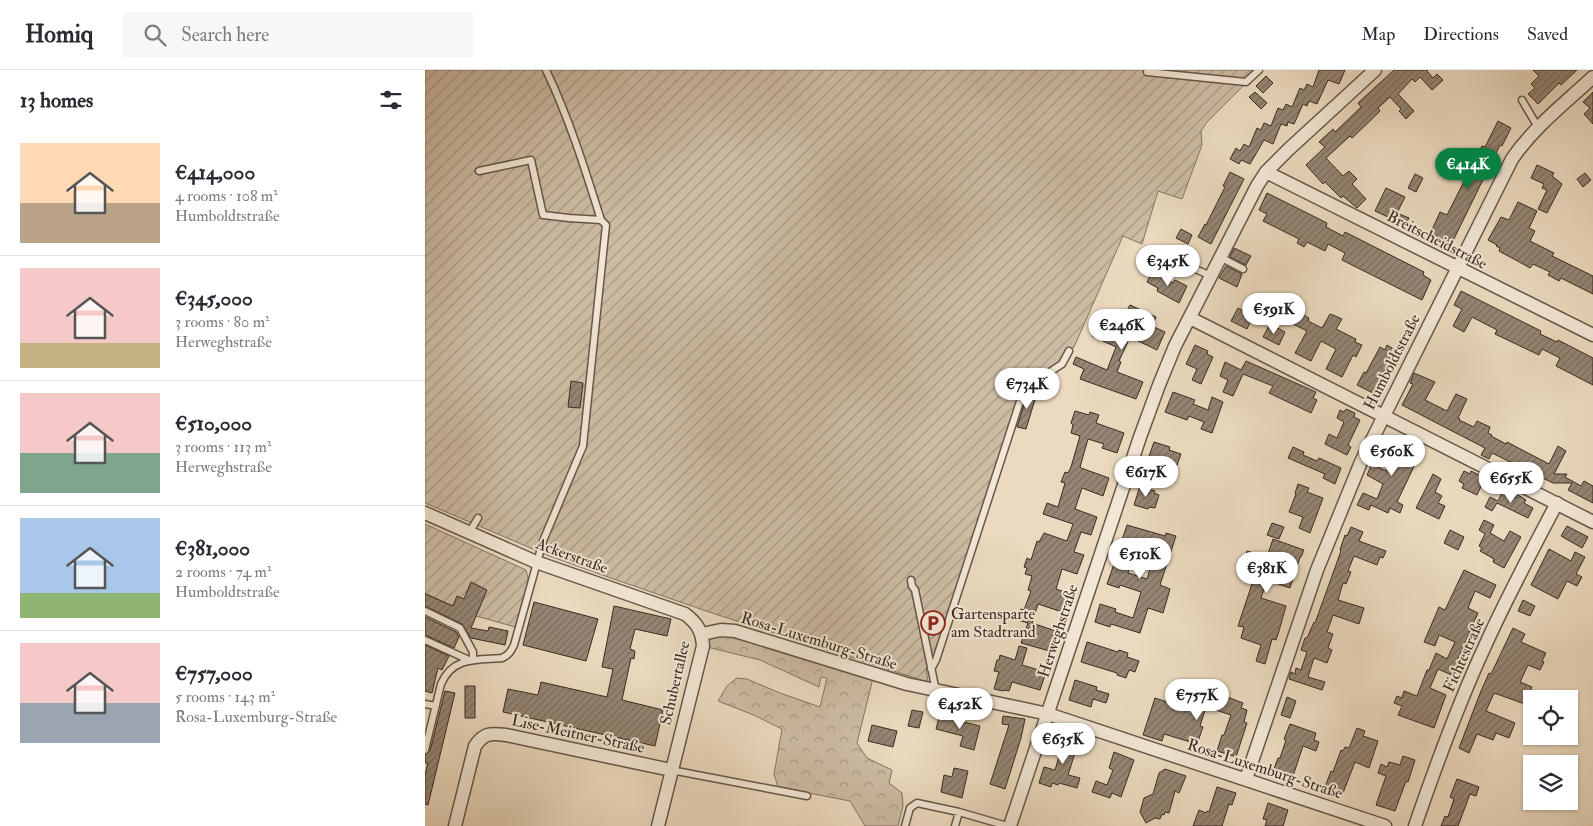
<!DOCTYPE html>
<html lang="en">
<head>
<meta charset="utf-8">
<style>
  body { margin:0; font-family:"IM FELL Double Pica",serif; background:#f7f7f7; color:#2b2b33; height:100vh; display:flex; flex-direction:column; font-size:19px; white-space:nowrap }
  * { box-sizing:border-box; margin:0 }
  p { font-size:16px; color:#7c7c81 }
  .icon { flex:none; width:28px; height:28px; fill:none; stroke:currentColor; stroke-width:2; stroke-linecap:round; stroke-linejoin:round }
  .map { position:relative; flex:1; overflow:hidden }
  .sheet { display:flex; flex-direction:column; background:#fff; width:425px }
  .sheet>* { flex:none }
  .controls { position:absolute; left:1098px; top:620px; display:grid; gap:10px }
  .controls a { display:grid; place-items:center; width:55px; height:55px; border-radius:0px; background:#fff; box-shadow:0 1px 4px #0004; font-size:25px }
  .price { position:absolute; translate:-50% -42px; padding:0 11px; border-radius:18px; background:#fff; color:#222; font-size:16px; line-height:32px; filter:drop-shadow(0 1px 2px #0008) }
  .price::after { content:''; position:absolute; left:50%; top:30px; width:15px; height:11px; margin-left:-8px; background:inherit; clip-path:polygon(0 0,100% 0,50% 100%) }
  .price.on { background:#0b8043; color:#fff }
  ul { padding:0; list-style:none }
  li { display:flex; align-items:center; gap:15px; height:125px; padding:0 20px }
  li+li { border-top:1px solid #e1e1e2 }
  li span { display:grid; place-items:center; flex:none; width:140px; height:100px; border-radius:0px; color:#555 }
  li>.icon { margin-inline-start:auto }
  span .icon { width:60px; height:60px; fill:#fffc; stroke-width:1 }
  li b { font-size:21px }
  h2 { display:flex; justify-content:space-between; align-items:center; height:60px; padding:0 20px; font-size:21px }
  header { display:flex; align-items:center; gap:30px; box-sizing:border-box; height:70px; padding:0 25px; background:#fff; border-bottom:1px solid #e1e1e2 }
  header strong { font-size:24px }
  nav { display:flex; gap:28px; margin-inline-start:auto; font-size:18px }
  .search { width:350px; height:45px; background:#f7f7f7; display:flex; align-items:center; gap:12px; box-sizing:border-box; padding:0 18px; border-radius:0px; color:#7c7c81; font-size:19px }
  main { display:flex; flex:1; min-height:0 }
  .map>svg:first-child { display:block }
  .forest { fill:url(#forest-crowns); stroke:#847463 }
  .garden { fill:url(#garden-furrows); stroke:#847463 }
  .building { fill:url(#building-hatch); stroke:#3a2b22 }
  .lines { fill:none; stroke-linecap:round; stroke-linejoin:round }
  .service-casing { stroke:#665749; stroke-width:9 }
  .minor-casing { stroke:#665749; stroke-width:15 }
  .service { stroke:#f2e7d5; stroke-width:6 }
  .minor { stroke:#f2e7d5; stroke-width:12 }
  .labels { text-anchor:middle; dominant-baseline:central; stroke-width:4; stroke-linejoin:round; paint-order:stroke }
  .street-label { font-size:16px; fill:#3a2b22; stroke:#f2e7d5 }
  .poi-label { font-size:16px; fill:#3a2b22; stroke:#f2e7d5; text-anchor:start }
</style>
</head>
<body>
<header>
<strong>Homiq</strong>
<div class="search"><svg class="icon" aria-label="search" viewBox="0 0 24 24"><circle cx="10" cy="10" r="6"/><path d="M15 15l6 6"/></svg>Search here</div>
<nav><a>Map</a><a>Directions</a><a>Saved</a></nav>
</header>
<main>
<section class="sheet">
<h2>13 homes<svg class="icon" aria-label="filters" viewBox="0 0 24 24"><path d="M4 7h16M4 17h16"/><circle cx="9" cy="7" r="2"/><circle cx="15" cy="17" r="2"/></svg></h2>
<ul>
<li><span style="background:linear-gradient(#ffd9b3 60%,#b9a48a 0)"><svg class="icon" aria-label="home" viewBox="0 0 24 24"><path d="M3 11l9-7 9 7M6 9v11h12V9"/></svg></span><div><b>€414,000</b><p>4 rooms · 108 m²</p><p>Humboldtstraße</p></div></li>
<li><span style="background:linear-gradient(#f6c9c9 75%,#c2b280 0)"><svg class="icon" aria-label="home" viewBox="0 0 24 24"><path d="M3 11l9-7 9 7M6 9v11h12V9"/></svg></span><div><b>€345,000</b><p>3 rooms · 80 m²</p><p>Herweghstraße</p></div></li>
<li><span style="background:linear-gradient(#f6c9c9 60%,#7fa58c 0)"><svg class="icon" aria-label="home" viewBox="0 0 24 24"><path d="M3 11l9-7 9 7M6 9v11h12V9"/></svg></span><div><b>€510,000</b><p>3 rooms · 113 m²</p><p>Herweghstraße</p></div></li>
<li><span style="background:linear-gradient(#a9c7e8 75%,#8fb573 0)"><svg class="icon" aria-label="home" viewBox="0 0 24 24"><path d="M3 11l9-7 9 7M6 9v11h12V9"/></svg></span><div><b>€381,000</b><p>2 rooms · 74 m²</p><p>Humboldtstraße</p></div></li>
<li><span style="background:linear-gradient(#f6c9c9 60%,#9aa5b1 0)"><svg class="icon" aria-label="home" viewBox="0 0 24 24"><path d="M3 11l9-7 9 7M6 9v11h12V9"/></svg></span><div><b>€757,000</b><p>5 rooms · 143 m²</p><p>Rosa-Luxemburg-Straße</p></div></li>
</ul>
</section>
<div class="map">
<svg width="1168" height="756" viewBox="0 0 1168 756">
  <defs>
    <pattern id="forest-crowns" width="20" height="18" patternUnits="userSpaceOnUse" patternTransform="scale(1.25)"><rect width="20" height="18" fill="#cdbca4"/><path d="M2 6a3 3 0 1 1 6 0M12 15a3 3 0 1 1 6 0" fill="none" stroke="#a79985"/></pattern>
    <pattern id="garden-furrows" width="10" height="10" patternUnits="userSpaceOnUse" patternTransform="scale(1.25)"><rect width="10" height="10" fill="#cdbca4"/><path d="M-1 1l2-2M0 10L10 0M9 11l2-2" fill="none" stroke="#a79985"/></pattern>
    <pattern id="building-hatch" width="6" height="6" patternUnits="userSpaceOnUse" patternTransform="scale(1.25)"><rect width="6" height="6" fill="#968674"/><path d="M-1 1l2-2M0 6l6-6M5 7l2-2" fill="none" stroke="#7b6e5f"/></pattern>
  </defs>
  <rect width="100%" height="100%" fill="#ebdabf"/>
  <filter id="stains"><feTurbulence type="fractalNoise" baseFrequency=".004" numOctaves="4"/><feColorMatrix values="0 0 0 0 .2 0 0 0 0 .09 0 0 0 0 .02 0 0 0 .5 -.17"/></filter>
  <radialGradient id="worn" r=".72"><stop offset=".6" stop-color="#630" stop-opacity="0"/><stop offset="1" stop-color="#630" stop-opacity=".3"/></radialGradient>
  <path class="forest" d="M297 561 449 604 432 673 442 688 467 700 464 713 477 723 478 736 473 756H440L425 731 353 717 349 704 357 659 331 646 293 631 302 616 312 608 322 609 355 623 395 637 402 608 396 607 394 617 335 590 278 576 277 564Z"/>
  <path class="garden" d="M0 0H834L782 52 776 61 777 75 757 129 733 121 717 174 698 166 649 277 644 281 637 294 598 319 506 599 501 598 503 612 287 543 180 506 122 485 0 433Z
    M0 454 101 500 105 516 94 558 44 544 0 523Z"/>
  <path class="building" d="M894 0H920L914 14 903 10 892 34 884 31 882 36 878 34 869 54 863 52 862 56 856 54 848 74 839 70 825 94 816 90 814 94 805 89 811 78 815 81 819 74 824 77 832 58 836 60 839 53 846 56 853 38 858 40 861 34 867 37 875 18 879 20 882 14 888 17Z
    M969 0H1003L1002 1 1008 8 1012 4 1018 10 1007 20 995 7 990 12 987 9 973 24 989 41 981 49 974 41 976 39 965 27 953 38 955 41 948 48 927 68 925 66 901 88 918 106 924 101 932 109 927 114 941 129 932 138 918 126 916 128 900 112 898 114 881 95 900 77 894 72 908 59 910 62 936 37 933 33Z
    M1108 0H1152L1136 15 1134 13 1113 34 1103 24 1110 18 1106 14 1114 6Z
    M841 6 848 13 838 23 831 16Z
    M830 22 842 33 836 39 824 27Z
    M1168 22V54L1159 44 1165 38 1158 32Z
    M1073 51 1086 58 1077 76 1075 75 1023 181 1007 173 1011 165 1006 162 1015 142 1022 145 1057 76 1060 77Z
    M1112 95 1129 103 1127 106 1137 114 1122 143 1113 139 1122 120 1117 118 1119 114 1106 108Z
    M805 102 819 109 786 174 773 167 780 154 781 155 800 117 798 116Z
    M1160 103 1166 110 1158 117 1152 109Z
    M990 104 998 108 991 122 983 118Z
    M961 118 980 127 972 143 984 148 980 155 950 141Z
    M842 123 902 153 901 157 918 166 920 162 999 202 998 205 1006 210 997 230 917 190 920 183 903 174 900 181 882 172 879 177 872 173 874 169 838 151 842 144 834 140Z
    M1093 132 1112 141 1104 158 1110 161 1105 171 1129 183 1127 186 1168 206V224L1136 208 1134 211 1123 205 1125 202 1108 194 1105 198 1098 194 1074 181 1075 178 1071 176 1072 175 1063 170 1076 147 1084 150Z
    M756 159 767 165 763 174 751 168Z
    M809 178 826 186 821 195 805 187Z
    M801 196 817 204 812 217 794 208Z
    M727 202 748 213 750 210 762 216 754 233 732 221 733 218 722 212Z
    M1036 221 1116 261 1115 264 1132 272 1133 270 1168 288V315L1131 296 1135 288 1117 279 1114 285 1070 264 1072 260 1047 247 1039 262 1028 256 1037 239 1029 235Z
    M705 235 731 247 727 256 740 262 732 280 705 267 694 291 696 292 692 302 718 312 711 329 655 309 659 299 648 294 651 287 682 300 691 277 667 266 672 255 676 256 677 254 685 258 689 249 691 250 692 248 697 250Z
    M813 238 828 246 822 259 806 251Z
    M872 242 884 248 883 251 897 258 905 244 908 245 917 249 911 259 931 269 930 272 937 275 931 287 928 285 917 307 901 299 911 279 896 271 886 291 870 283 882 261 866 253Z
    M845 254 860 262 854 275 838 267Z
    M770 275 783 281 782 284 788 287 776 314 767 310 772 299 761 294Z
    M962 275 970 280 958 303 962 305 957 315 958 316 954 324 949 322 948 323 932 315 939 302 941 303 955 277 960 280Z
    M821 291 891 322 888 328 892 330 886 343 844 323 848 316 818 304 808 326 798 322 803 310 795 306 800 292 816 300Z
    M989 303 1010 312 1000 330 1022 341 1031 324 1042 329 1033 348 1035 349 1034 350 1049 357 1052 351 1065 357 1063 363 1067 365 1066 366 1081 374 1082 372 1124 394 1133 376 1141 381 1129 404H1142L1140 407 1156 416 1159 411 1168 416V433L1143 420 1147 413H1128L1067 383 1064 389 1056 385 1060 378 977 335 988 314 985 313Z
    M146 311 158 313 155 338 143 337Z
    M605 321 612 323 601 359 592 357 603 322Z
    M748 322 770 330 768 334 783 340 787 327 798 332 787 363 776 359 779 352 764 346 762 350 740 342Z
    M921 339 930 343 929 347 935 350 923 375 926 377 922 385 900 374 904 364 912 368 919 352 912 348 915 340 919 342Z
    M650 341 664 345 665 342 674 345 671 353 699 363 692 383 677 378 679 374 663 369 655 397 656 398 684 408 678 426 657 418 650 439 672 447 666 465 656 462 649 482 659 485 652 504 637 499 631 519 646 524 640 543 613 534 607 553 634 562 628 582 596 573 603 553 593 550 596 539 599 540 606 521 603 520 607 506 600 504 602 498 599 497 602 488 606 490 612 471 614 472 619 463 642 471 648 454 618 444 622 433 633 437 640 413 636 412 640 402 643 403 646 397 655 366 646 363 648 355 646 353Z
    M966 366 978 372 979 370 994 377 990 384 994 386 972 432 978 435 975 443 965 438 963 443 946 435 944 440 932 435 938 423 952 429 958 414 942 405 947 394 961 401 970 383 960 378Z
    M729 372 745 377 744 380 756 384 751 398 739 394 738 397 722 392Z
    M868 377 879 382 878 385 892 391 894 388 916 398 910 414 898 408 900 404 863 388Z
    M1039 401 1045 404 1046 401 1060 408 1052 425 1037 418 1039 414 1034 411Z
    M1008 404 1016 409 1010 422 1017 426 1013 433 1020 436 1014 449 991 438Z
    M873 414 884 418 882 422 898 428 885 463 874 458 878 447 864 442 871 424 870 423Z
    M715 416 730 421 729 423 734 425 730 438 724 437 723 439 709 435Z
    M1078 421 1091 428 1093 425 1101 430 1099 433 1108 438 1103 448 1072 433 1067 441 1060 437 1065 427 1073 431Z
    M1059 450 1069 455 1065 463 1079 471 1085 461 1096 467 1079 498 1068 492 1069 489 1055 481 1057 478 1054 476 1060 464 1054 460Z
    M847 453 859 457 854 469 842 465Z
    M702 455 740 466 741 463 751 466 735 515 745 519 738 543 723 538 715 563 686 554 685 557 670 552 675 534 691 539 690 542 708 548 716 522 695 515 694 518 682 514 689 494 704 499 703 503 722 509 730 482 713 476 711 481 695 476Z
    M1142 456 1163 467 1157 478 1136 466Z
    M926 457 938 462 934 471 961 481 958 488 955 487 952 495 929 486 923 501 926 502 921 514 918 513 913 530 939 538 934 554 908 545 902 562 908 564 903 578 907 580 902 593 889 588 883 607 900 612 897 620 864 609 866 602 870 604 871 598 876 600 882 582 876 580 880 568H882L889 552 890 553 916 481 915 480 920 465 922 466Z
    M1025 460 1039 467 1033 480 1019 473Z
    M848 469 879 480 876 487H875L865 518 842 510 836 528 861 536 854 561 851 570 847 569 840 594 831 591 836 575 816 568 819 557 813 556 827 514 825 513 828 503 819 491 822 481 842 487Z
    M1124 479 1146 491 1150 482 1160 487 1151 504 1157 507 1152 516 1142 511 1133 529 1106 515Z
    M1039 500 1071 515 1065 528 1050 521 1043 538 1053 543 1033 589 1035 590 1029 606 1013 599 1005 618 1021 625 1009 658 973 645 977 636 969 633 972 626 977 628 979 621 992 626 1002 600H1004L1011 583 1022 589 1030 572 1014 565 1010 576 999 572 1014 537 1020 540Z
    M46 512 62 520 46 558 63 561 64 557 83 561 80 575 46 568 37 554 0 536V524L28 536 32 526 39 529Z
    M1098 530 1110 536 1105 546 1093 541Z
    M109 532 173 549 161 591 98 575Z
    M189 536 246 549 242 566 210 559 205 579 210 581 209 589 206 588 197 630 238 640 230 676 78 642 83 619 113 625 116 612 182 627 188 599 177 597Z
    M0 547 31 562 34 567 29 578 0 565Z
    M1088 558 1100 564 1096 572 1121 583 1117 591 1119 592 1115 600 1103 595 1095 612 1107 617 1100 634 1069 623 1061 641 1090 653 1084 668 1071 663 1068 670 1052 664 1044 683 1034 678 1056 621 1064 603 1066 604Z
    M662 572 693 582 694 580 703 583 702 587 714 591 710 602 704 600 701 608 692 605V603L656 592Z
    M0 575 24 586 17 600 13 598 7 623 0 621Z
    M594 576 602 578 597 595 621 602 615 620 587 612 584 621 579 620 578 621 569 619 574 602 569 601 572 590H574L575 585 590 590Z
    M650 610 672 617 671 620 684 624 681 633 668 629 666 637 644 630Z
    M40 616H50V648H40Z
    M20 621 30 623 3 735 0 734V704L3 693H0V685L5 681Z
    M765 621 789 629 792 623 818 633 816 638 822 640 819 652 822 653 811 687 792 681 797 665H799L806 645 781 637 775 656 778 657 772 674 739 664 737 671 718 665 730 628 760 638Z
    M862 627 871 631 865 648 856 645Z
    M487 640 498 642 494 658 483 656Z
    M515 643 531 648 530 650 555 656 549 680 535 676 538 666 511 659Z
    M578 646 600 649 596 668 580 719 565 714 584 655 577 654Z
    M865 654 891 663 889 670 894 672 891 681 878 676 868 706 849 699 853 688H855L861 670 859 669Z
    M447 655 472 661 468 677 443 671Z
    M932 658 940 661 938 666 953 671 944 698 930 692 918 723 900 717 906 701 908 702 916 680 918 681 920 677 924 678Z
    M637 666 658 672 654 684 650 683 643 705 655 708 652 718 634 713 633 715 627 713 626 717 614 713 619 697 630 700 635 683 632 682Z
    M689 682 709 690 696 727 687 723 685 728 667 722 671 711 682 715 688 700 684 698Z
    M978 686 990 690 983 712 981 711 970 741 951 735 961 706 953 703 956 694 962 697 964 692 975 695Z
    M529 698 543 701 537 728 516 722 519 705 527 707Z
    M740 699 761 706 754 723 750 721 744 743 740 742 739 745 737 744 735 749 730 748 721 753 715 742 719 728 728 724 734 703Z
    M1032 709 1054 717 1051 726 1045 724 1033 756H1016L1020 746 1023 747 1029 729 1025 727Z
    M792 717 811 723 807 735 804 734 797 756H768L774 740 781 743 782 741 784 742Z
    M843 733 863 740 858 756H840L842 750 838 749Z"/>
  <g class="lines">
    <g class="service-casing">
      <path id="service" d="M722 2 821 12 834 0
        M1097 30 1114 59
        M54 101 106 90 118 145 144 148 176 150
        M730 181 786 206
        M795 187 818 199
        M44 463 53 448
        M486 510 487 516 490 520 511 621
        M0 541 35 558 48 582V589
        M0 570 44 590
        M506 599 511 590 599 319 637 294 644 281
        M0 634 11 636
        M0 680 16 614C28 586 53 590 77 588 84 585 86 581 89 575L118 471 158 376 181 155 176 150C160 99 144 48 121 0
        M246 700 382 726
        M480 756 485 738 492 733 534 742 582 756
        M530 756 534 742"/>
    </g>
    <g class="minor-casing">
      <path id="minor" d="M841 102 1168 265
        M765 248 1168 452
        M0 443 111 492 260 544C272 553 277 561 278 576L233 756
        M277 564 296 560 310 561 482 614 623 644 960 756
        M821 709 892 500 936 392 1087 89C1109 57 1140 33 1168 7
        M30 756 50 676C59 663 65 663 81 665L246 700
        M585 756 715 367 734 315 750 276 832 116 841 102 864 79 950 0
        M990 756C1011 695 1033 634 1060 576 1082 527 1107 480 1132 433"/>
    </g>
    <use href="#service" class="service"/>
    <use href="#minor" class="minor"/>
  </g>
  <defs>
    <g id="parking-ring" transform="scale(1.25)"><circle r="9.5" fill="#f2e7d5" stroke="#8f2418" stroke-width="1.5"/><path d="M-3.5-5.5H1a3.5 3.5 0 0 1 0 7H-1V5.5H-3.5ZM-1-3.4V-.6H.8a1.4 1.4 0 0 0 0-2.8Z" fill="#8f2418"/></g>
  </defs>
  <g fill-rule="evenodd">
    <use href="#parking-ring" x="508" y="553"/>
  </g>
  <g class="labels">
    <g class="street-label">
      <text transform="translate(1012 170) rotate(27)">Breitscheidstraße</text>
      <text transform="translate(967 292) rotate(-63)">Humboldtstraße</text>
      <text transform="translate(147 486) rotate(20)">Ackerstraße</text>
      <text transform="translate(633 561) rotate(-72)">Herweghstraße</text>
      <text transform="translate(394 571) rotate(17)">Rosa-Luxemburg-Straße</text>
      <text transform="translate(1039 585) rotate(-66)">Fichtestraße</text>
      <text transform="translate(250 613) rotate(-77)">Schubertallee</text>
      <text transform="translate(153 664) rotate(12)">Lise-Meitner-Straße</text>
      <text transform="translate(840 699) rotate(18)">Rosa-Luxemburg-Straße</text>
    </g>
    <g class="poi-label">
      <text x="526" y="544">Gartensparte<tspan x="526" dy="18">am Stadtrand</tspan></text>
    </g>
  </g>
  <rect width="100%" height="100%" filter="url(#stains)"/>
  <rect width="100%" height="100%" fill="url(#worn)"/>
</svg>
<div class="controls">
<a><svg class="icon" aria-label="locate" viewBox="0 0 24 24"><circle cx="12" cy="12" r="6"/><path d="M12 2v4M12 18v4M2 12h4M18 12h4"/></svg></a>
<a><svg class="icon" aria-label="layers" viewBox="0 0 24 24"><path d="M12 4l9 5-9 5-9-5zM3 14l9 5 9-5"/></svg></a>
</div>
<b class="price on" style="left:1043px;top:120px">€414K</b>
<b class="price" style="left:743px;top:217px">€345K</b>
<b class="price" style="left:849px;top:265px">€591K</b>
<b class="price" style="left:697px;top:281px">€246K</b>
<b class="price" style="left:602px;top:340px">€734K</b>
<b class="price" style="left:967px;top:407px">€560K</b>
<b class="price" style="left:721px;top:428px">€617K</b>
<b class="price" style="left:1086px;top:434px">€655K</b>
<b class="price" style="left:715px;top:510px">€510K</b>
<b class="price" style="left:842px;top:524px">€381K</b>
<b class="price" style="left:772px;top:651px">€757K</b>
<b class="price" style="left:535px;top:660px">€452K</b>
<b class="price" style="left:638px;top:695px">€635K</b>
</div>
</main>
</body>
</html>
